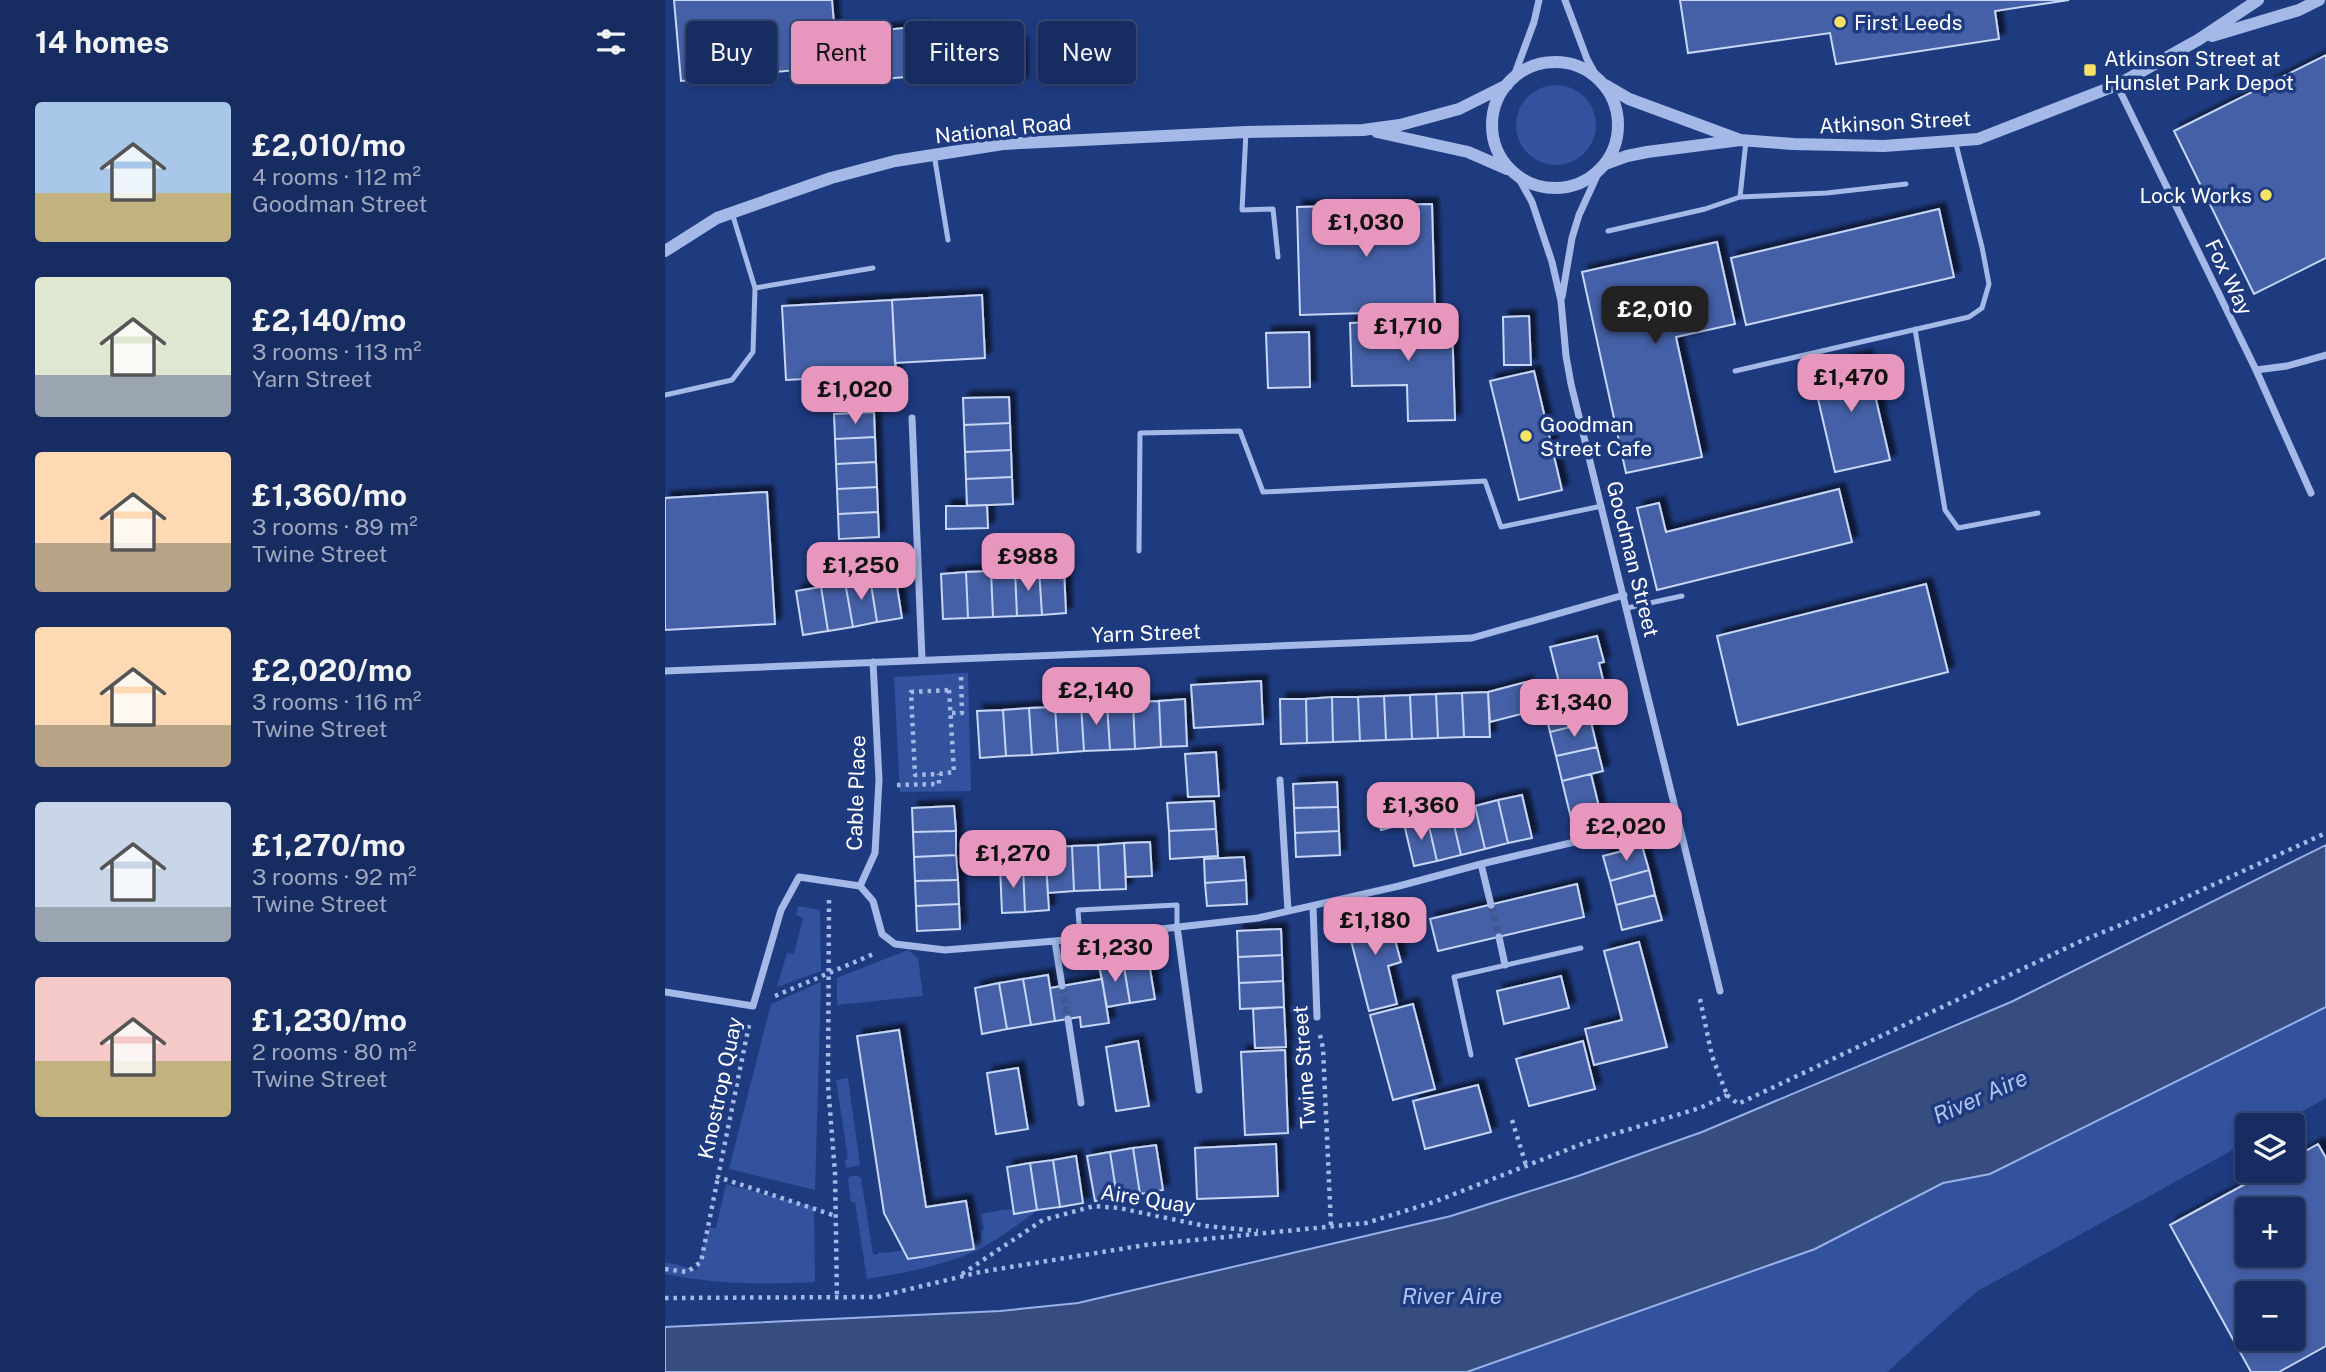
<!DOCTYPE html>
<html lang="en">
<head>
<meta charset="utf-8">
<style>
  body { margin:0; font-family:"Public Sans",sans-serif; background:#203466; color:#f1f3f6; height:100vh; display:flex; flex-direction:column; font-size:26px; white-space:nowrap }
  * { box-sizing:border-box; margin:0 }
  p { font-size:23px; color:#9ea7bd }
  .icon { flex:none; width:38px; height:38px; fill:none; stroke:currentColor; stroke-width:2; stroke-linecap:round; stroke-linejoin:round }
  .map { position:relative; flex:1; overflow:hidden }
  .panel { display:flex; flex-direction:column; background:#172c60; width:665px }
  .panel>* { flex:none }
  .guide { position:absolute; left:21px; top:21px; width:665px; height:63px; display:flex; gap:14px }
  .fabs { position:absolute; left:1570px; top:1113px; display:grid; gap:14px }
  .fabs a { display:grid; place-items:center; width:70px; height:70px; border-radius:7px; background:#172c60; box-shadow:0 4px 10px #0003,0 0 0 2px #364875; font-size:35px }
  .price { position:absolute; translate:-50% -60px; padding:0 16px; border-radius:14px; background:#e797bd; color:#111; font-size:23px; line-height:46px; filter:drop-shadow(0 2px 4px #0008) }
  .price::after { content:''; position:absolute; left:50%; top:42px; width:21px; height:16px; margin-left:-10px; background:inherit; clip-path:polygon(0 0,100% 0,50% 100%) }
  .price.on { background:#222; color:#fff }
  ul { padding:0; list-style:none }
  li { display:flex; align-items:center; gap:21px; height:175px; padding:0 35px }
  li span { display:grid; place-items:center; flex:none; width:196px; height:140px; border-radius:7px; color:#555 }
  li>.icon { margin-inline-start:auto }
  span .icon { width:84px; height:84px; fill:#fffc; stroke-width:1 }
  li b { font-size:30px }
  h2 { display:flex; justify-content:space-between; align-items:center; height:84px; padding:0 35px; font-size:30px }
  .tag { padding:0 24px; border-radius:7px; background:#172c60; box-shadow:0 4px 10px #0003,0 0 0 2px #364875; font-size:24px; line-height:63px }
  .tag.on { background:#e797bd; color:#111 }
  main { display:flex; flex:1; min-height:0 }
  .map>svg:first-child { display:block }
  .green { fill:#33529e }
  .water { fill:#374c7f; stroke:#98b1e9; stroke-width:2 }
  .building { fill:#4461a7; stroke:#c8d6f6; stroke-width:2; fill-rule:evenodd; filter:url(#shadow) }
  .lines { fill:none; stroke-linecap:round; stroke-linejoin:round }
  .minor-tunnel { stroke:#415893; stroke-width:7; stroke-dasharray:7 3.5; stroke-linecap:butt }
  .path { stroke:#a4b9e8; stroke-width:4.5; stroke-dasharray:3.5 5; stroke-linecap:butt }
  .service { stroke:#a4b9e8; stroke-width:5 }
  .minor { stroke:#a4b9e8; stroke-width:7 }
  .tertiary { stroke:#a4b9e8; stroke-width:12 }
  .poi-dot { fill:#f6e265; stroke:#1f3b80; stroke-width:2.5 }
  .labels { text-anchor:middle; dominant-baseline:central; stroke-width:7; stroke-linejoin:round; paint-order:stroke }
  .poi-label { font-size:21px; fill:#fff; stroke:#1f3b80; text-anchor:start }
  .street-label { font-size:21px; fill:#fff; stroke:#1f3b80 }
  .water-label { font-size:23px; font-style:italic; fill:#b0c3f0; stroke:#1f3b80 }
</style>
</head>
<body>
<main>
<section class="panel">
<h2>14 homes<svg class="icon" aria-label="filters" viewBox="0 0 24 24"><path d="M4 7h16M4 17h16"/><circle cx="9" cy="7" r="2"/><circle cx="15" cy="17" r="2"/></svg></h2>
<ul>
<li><span style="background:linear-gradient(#a9c7e8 65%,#c2b280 0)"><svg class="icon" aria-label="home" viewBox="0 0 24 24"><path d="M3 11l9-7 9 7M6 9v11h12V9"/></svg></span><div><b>£2,010/mo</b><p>4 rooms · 112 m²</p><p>Goodman Street</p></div></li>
<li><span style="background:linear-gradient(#dfe7d0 70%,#9aa5b1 0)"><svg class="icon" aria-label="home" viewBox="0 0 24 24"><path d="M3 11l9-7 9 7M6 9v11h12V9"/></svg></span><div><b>£2,140/mo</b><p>3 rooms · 113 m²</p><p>Yarn Street</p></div></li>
<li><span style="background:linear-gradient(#ffd9b3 65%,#b9a48a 0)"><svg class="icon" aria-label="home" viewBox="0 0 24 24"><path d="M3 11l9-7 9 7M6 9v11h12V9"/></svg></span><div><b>£1,360/mo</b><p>3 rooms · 89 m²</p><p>Twine Street</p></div></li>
<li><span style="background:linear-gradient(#ffd9b3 70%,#b9a48a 0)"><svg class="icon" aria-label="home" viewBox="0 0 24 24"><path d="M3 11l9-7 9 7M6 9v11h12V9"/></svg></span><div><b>£2,020/mo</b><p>3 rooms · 116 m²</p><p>Twine Street</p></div></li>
<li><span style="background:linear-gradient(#c9d6e8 75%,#9aa5b1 0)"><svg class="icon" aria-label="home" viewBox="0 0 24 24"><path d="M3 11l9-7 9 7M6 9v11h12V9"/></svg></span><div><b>£1,270/mo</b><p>3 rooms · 92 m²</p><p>Twine Street</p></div></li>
<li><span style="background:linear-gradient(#f6c9c9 60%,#c2b280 0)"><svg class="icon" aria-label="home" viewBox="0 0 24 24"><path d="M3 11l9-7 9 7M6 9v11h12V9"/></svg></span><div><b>£1,230/mo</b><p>2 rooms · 80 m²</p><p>Twine Street</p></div></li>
</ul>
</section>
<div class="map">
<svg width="1661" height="1372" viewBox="0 0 1661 1372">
  <defs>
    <filter id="shadow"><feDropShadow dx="6" dy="-6" stdDeviation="2" flood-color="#0009"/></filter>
  </defs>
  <rect width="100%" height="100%" fill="#1f3b80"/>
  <path class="green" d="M851 125a40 40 0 1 1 80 0a40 40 0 1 1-80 0Z
    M303 673 306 791 235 792 229 677Z
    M133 906 155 910 156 971 112 987 122 953 129 954 138 918 131 915Z
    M243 950 253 958 258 996 172 1005V978Z
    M156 982 150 1190 64 1169 106 1004Z
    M1661 1006V1098L1613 1125H1582V1142L1311 1292 1222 1372H802L1150 1249 1278 1183 1325 1174Z
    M183 1078 195 1165 181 1168 180 1160 183 1159 171 1080Z
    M185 1176H193L196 1178 208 1254 211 1255 215 1252 220 1253 316 1239V1231L319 1230 316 1214 337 1210 376 1208C358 1220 341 1234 322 1245 289 1264 239 1273 202 1279L190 1202H186L183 1179Z
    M61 1184 149 1207 150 1282C100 1285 50 1284 0 1274V1262L32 1270 44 1227 51 1228Z"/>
  <path class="water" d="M1661 845V1007L1325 1174 1278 1183 1150 1249 802 1372H0V1327L335 1311 413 1303 786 1216 913 1176 1037 1132 1346 1002Z"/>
  <path class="building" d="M9 0H167L170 35 258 26 262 75 175 83 173 66 16 81Z
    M1015 0H1404L1330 11 1334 39 1171 64 1165 33 1023 53Z
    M356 44 357 83 269 85V46Z
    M1661 55V258L1589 294 1509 131Z
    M767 204 770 311 635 315 632 207Z
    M1274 209 1289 277 1081 325 1066 258Z
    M1052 242 1070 324 1011 337 1037 457 961 473 917 272Z
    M317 295 320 358 230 363 227 300Z
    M227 300 231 374 121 380 117 306Z
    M864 316 866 365H839L838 317Z
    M787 320 790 420 743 421 742 385 687 386 685 323Z
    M644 332 645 387 603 388 601 333Z
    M1201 356 1225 460 1170 472 1146 369Z
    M869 371 897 490 854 500 825 381Z
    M344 397 345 423 299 425 298 398Z
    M209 412 210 437 170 439 169 414Z
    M345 423 346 450 300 452 299 425Z
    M210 437 211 462 171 464 170 439Z
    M346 450 347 477 301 479 300 452Z
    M211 462 212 487 172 489 171 464Z
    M347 477 348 504 302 506 301 479Z
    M212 487 213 512 173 514 172 489Z
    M1174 489 1187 542 992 590 972 508 994 503 1001 532Z
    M102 492 110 624 0 630V498Z
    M322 505 323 528 281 529V506Z
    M213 512 214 537 174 539 173 514Z
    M399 568 401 613 377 615 374 569Z
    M374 569 377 615 352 616 350 570Z
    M350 570 352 616 328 617 326 571Z
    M326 571 328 617 303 618 301 572Z
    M301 572 303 618 278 619 276 574Z
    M230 574 237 618 212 622 205 578Z
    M205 578 212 622 188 627 180 582Z
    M180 582 188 627 163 631 156 587Z
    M1261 584 1283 672 1073 725 1052 636Z
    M156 587 163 631 138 635 131 591Z
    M932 636 939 662 934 663 939 684 897 694 885 647Z
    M596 681 598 724 529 728 526 685Z
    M861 682 868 711 825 722 823 692Z
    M823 692 825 737H799L797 693Z
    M797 693 799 737 773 738 771 694Z
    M771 694 773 738 747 739 745 695Z
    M745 695 747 739 721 740 719 696Z
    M719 696 721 740 695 741 693 697Z
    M667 697H693L695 741 668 742Z
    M667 697 668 742 642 743 641 699Z
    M921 698 926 722 885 732 879 708Z
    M520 699 522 746 496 747 494 701Z
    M615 699H641L642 743 616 744Z
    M494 701 496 747 470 749 468 702Z
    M468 702 470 749 445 750 442 704Z
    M442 704 445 750 419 751 416 705Z
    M416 705 419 751 393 753 390 707Z
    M390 707 393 753 367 755 364 708Z
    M364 708 367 755 341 756 338 710Z
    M338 710 341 756 315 758 312 711Z
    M926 722 932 747 891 756 885 732Z
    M932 747 938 771 897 781 891 756Z
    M551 752 554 796 523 797 520 754Z
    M926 774 935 811 906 818 897 781Z
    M672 782 673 807 629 808 628 784Z
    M724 795 731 826 716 830 708 799Z
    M857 795 867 838 843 843 833 800Z
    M833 800 843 843 820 849 810 806Z
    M549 801 551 829 504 831 502 803Z
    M289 806 291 831 248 832 247 808Z
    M810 806 820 849 796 855 786 812Z
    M673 807 674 831 630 833 629 808Z
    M786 812 796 855 772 861 762 818Z
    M762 818 772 861 749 866 739 824Z
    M551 829 553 856 505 859 504 831Z
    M291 831V855L249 857 248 832Z
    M674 831 675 855 631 857 630 833Z
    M485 842 487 876 461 877 459 843Z
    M459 843 461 889 435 890 433 845Z
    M433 845 435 890 409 891 407 846Z
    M407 846 409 891 383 893 380 847Z
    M977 846 984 870 945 881 938 856Z
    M291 855 293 880 250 881 249 857Z
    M579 857 581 880 540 883 539 859Z
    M381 865 384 910 360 912 358 866Z
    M358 866 360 912 337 913 335 867Z
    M984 870 990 895 951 905 945 881Z
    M293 880 294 904 251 906 250 881Z
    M581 880 582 904 542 906 540 883Z
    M912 884 919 917 773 951 765 919Z
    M990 895 997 920 957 930 951 905Z
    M294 904 295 929 252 931 251 906Z
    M722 910 736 962 723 966 732 1004 704 1011 681 921Z
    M616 929 617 955 573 957 572 931Z
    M974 942 1002 1047 929 1065 920 1029 957 1020 939 951Z
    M617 955 618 981 574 983 573 957Z
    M483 957 490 999 465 1003 458 961Z
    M458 961 465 1003 442 1007 434 965Z
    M383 975 390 1021 366 1025 358 979Z
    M896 976 904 1008 839 1024 832 991Z
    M358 979 366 1025 342 1029 334 983Z
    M437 979 444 1023 416 1027 415 1017 390 1021 385 988Z
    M618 981 619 1007 575 1009 574 983Z
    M334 983 342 1029 317 1034 310 988Z
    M748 1004 770 1089 728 1100 705 1015Z
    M619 1007 621 1047 590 1048 588 1009Z
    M234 1030 261 1207 301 1201 309 1249 243 1259 219 1213 192 1036Z
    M473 1041 484 1106 451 1111 441 1047Z
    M918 1041 930 1089 864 1106 851 1059Z
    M620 1050 623 1133 580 1135 576 1052Z
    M353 1068 363 1129 331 1134 322 1073Z
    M813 1085 826 1132 760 1149 748 1101Z
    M611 1144 613 1196 532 1199 530 1148Z
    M1653 1144 1661 1158V1346L1614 1372H1586L1505 1225 1604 1171H1628V1158ZM1582 1209H1628V1255H1582ZM1582 1293H1628V1339H1582Z
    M491 1145 498 1190 475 1194 468 1148Z
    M468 1148 475 1194 452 1197 445 1152Z
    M445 1152 452 1197 430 1201 422 1156Z
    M411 1156 418 1203 395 1207 388 1160Z
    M388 1160 395 1207 372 1210 365 1163Z
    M365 1163 372 1210 349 1214 342 1167Z"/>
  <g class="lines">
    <path class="minor-tunnel" d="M826 905 834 937
      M397 986 403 1019"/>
    <path class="path" d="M284 690 289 772 274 774 250 775 246 692Z
      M287 713H297L296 676
      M232 785 274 784V774
      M164 900 163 1085 170 1173 172 1298
      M110 996 211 953
      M1035 999 1047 1056 1062 1095
      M84 1025 53 1177 171 1216
      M655 1035 658 1048 666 1226
      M1062 1095 1073 1104 1414 942 1504 905 1661 833
      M847 1120 861 1165
      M0 1269 22 1272 36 1262 53 1177
      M297 1274 378 1220 429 1206 454 1208 540 1226 593 1231
      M0 1298 212 1297 315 1272 480 1245 701 1223 769 1202 922 1142 1035 1108 1062 1095"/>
    <path class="service" d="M581 132 577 210 608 209 613 257
      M269 154 283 240
      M1075 197 1162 193 1241 184
      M943 231 1040 209 1075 197 1081 141
      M90 288 208 268
      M1250 329 1280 510 1293 528 1373 513
      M1070 371 1304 317 1317 308 1324 284 1317 247 1290 140
      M0 395 67 380 88 352 90 288 67 213
      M474 551 475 433 575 431 598 492 820 481 836 527 937 506
      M962 608 1017 596
      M415 939 413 910 512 905V926
      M806 1055 789 977 916 948"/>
    <path class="minor" d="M900 0 922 59 933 79
      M848 79 869 22 874 0
      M1452 85 1591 370 1646 493
      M852 175 867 202 887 262 896 301 901 356 906 384 1055 991
      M897 297 907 238 914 215 935 169
      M1591 370 1622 366 1661 355
      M247 418 257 659
      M0 671 807 638 959 595
      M615 780 623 911
      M816 864 826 905
      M195 886 208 901 217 934 230 944 280 950 390 941 593 918 734 886 816 864 1012 818
      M648 906 652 1017
      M512 926 534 1090
      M834 937 840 965
      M390 941 397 986
      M0 992 88 1006 116 910 134 877 195 886 210 853 214 780 208 662
      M403 1019 416 1103"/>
    <path class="tertiary" d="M1547 36 1634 10 1654 0
      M827 125a63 63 0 1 1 126 0a63 63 0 1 1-126 0Z
      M940 85 964 99 1075 140
      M712 132 803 152 842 169
      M940 164 962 156 982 152 1075 140 1128 144 1219 146 1313 139 1452 85 1533 40 1593 0
      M0 251 52 218 166 178 230 161 338 144 581 132 698 130 735 125 794 109 842 85"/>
  </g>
  <g class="poi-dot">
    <circle cx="1175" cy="22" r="7"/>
    <rect x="1418" y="63" width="14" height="14" rx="3.5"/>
    <circle cx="1601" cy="195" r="7"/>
    <circle cx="861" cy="436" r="7"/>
  </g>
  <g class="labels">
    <g class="poi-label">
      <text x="1189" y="22">First Leeds</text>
      <text x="1439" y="58">Atkinson Street at<tspan x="1439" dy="24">Hunslet Park Depot</tspan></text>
      <text x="1587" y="195" text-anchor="end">Lock Works</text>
      <text x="875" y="424">Goodman<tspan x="875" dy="24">Street Cafe</tspan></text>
    </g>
    <g class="street-label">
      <text transform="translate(1230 122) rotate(-3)">Atkinson Street</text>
      <text transform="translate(338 129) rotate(-6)">National Road</text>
      <text transform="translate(1564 277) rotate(64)">Fox Way</text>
      <text transform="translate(968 559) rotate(76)">Goodman Street</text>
      <text transform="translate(481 633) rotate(-2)">Yarn Street</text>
      <text transform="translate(191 793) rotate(-88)">Cable Place</text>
      <text transform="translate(639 1067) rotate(-94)">Twine Street</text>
      <text transform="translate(55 1088) rotate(-78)">Knostrop Quay</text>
      <text transform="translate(483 1199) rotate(9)">Aire Quay</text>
    </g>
    <g class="water-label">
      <text transform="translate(1315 1096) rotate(-24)">River Aire</text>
      <text x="787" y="1295">River Aire</text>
    </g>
  </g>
</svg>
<div class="fabs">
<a><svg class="icon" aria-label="layers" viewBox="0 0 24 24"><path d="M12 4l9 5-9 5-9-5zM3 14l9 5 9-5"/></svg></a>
<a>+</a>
<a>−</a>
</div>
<b class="price" style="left:701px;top:259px">£1,030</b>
<b class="price on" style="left:990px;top:346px">£2,010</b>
<b class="price" style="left:743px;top:363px">£1,710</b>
<b class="price" style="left:1186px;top:414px">£1,470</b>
<b class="price" style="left:190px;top:426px">£1,020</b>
<b class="price" style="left:363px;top:593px">£988</b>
<b class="price" style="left:196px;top:602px">£1,250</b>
<b class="price" style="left:431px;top:727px">£2,140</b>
<b class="price" style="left:909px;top:739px">£1,340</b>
<b class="price" style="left:756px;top:842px">£1,360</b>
<b class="price" style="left:961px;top:863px">£2,020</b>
<b class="price" style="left:348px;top:890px">£1,270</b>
<b class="price" style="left:710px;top:957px">£1,180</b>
<b class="price" style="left:450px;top:984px">£1,230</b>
<div class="guide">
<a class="tag">Buy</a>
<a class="tag on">Rent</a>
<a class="tag">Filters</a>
<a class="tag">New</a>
</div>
</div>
</main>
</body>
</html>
